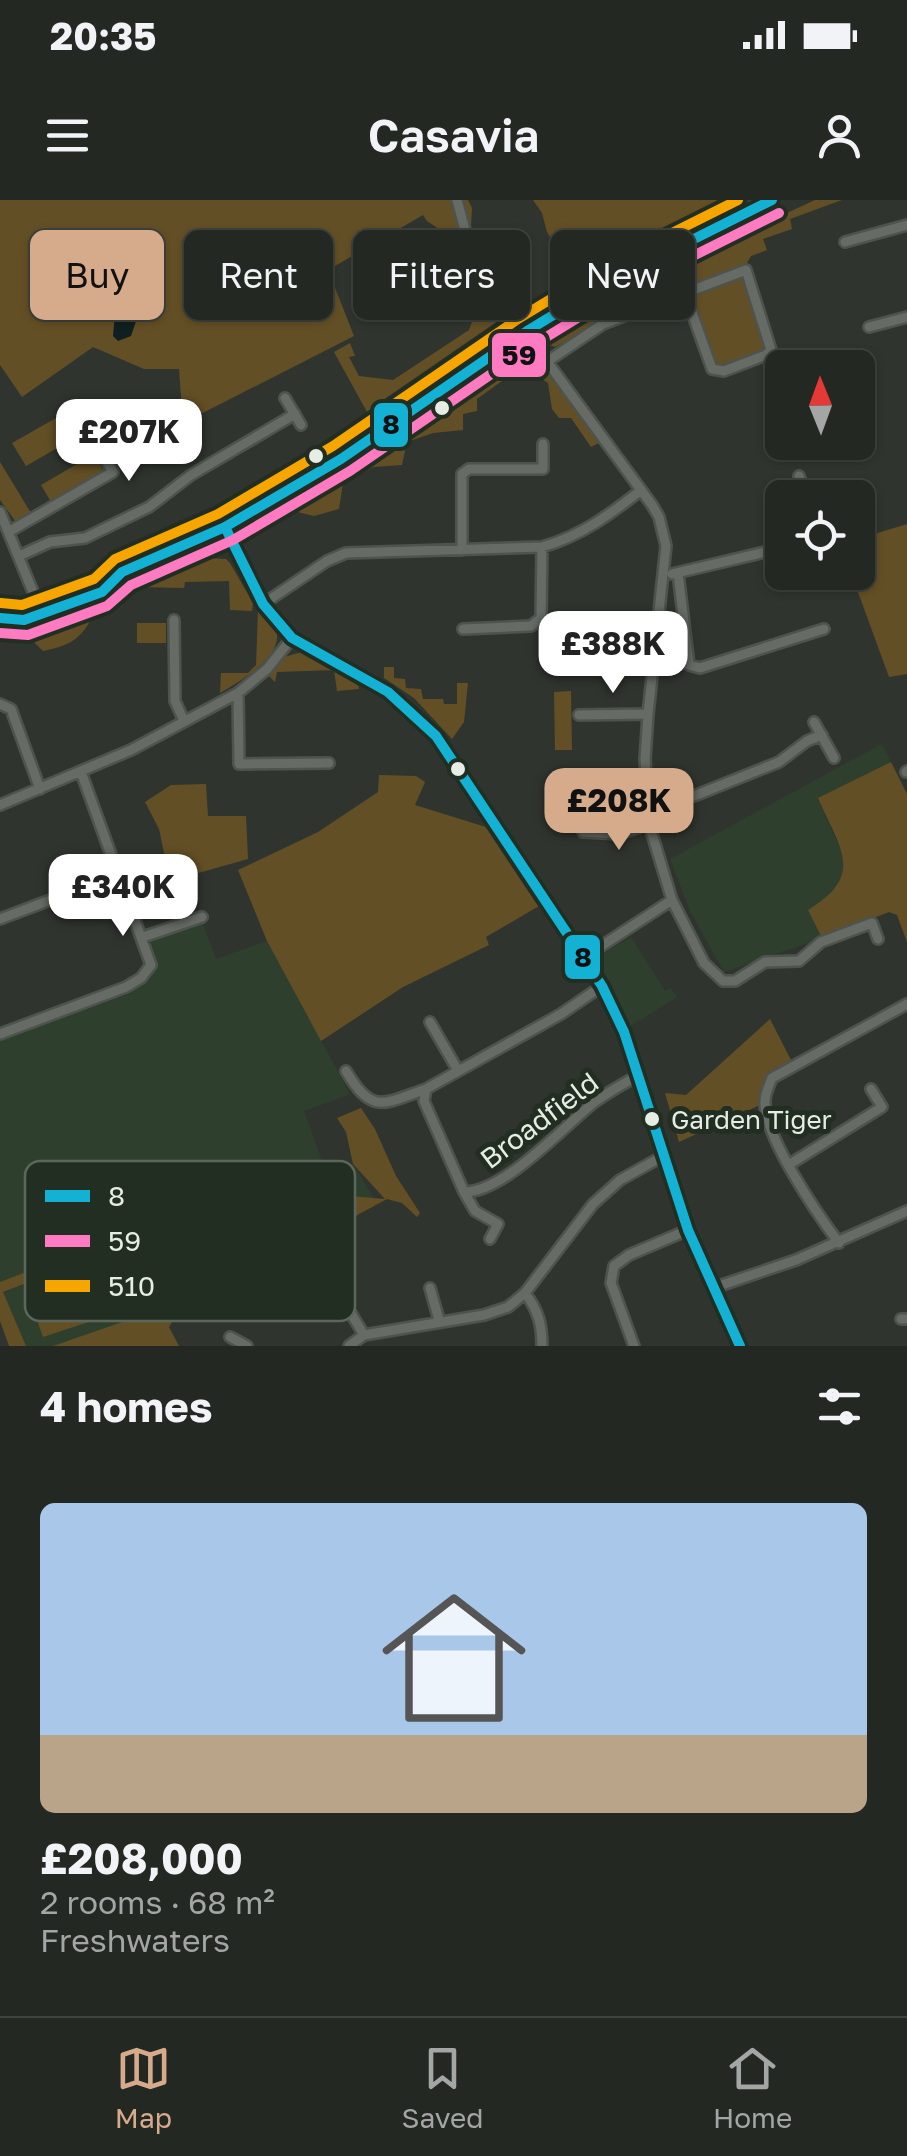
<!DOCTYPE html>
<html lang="en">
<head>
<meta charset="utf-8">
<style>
  body { margin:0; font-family:"Golos Text",sans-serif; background:#2b302a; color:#f1f3f6; height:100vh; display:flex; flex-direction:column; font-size:38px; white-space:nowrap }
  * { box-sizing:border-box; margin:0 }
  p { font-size:32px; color:#a3a6a5 }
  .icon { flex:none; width:55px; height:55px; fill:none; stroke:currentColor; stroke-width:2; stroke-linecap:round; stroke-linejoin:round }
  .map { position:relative; height:1146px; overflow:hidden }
  .side { display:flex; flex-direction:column; background:#232822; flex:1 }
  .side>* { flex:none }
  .banner { position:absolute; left:30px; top:30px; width:848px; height:90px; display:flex; gap:20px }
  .needle { width:65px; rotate:359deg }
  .fabs { position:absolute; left:765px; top:150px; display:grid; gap:20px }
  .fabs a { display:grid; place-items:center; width:110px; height:110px; border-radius:15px; background:#232822; box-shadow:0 2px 8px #0004,0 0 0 2px #404440; font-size:50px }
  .price { position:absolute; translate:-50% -85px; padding:0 22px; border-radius:20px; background:#fff; color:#222; font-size:32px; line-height:65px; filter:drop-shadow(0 2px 5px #0008) }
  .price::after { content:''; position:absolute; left:50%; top:60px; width:30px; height:22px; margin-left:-15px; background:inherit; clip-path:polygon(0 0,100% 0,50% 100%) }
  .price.active { background:#d6ab8b; color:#111 }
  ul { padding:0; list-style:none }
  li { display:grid; align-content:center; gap:20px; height:530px; padding:0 40px }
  li span { display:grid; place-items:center; height:310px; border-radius:15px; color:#555 }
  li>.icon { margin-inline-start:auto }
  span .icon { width:180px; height:180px; fill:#fffc; stroke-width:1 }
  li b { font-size:42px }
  h2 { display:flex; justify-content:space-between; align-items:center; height:120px; padding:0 40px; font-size:42px }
  .chip { padding:0 35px; border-radius:15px; background:#232822; box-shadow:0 2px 8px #0004,0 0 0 2px #404440; font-size:35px; line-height:90px }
  .chip.active { background:#d6ab8b; color:#111 }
  .status { display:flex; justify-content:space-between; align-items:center; height:70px; padding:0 50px; background:#232822; direction:ltr }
  .status svg { height:28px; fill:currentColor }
  header { display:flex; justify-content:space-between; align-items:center; height:130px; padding:0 40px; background:#232822; font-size:45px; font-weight:600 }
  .dock { display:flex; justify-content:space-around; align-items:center; height:140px; border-top:2px solid #404440; background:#232822; font-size:28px; color:#a3a6a5 }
  .dock a { display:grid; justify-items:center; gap:5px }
  .dock .active { color:#d6ab8b }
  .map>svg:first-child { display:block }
  .built { fill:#2f3f2e }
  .green { fill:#634f25 }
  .water { fill:#101f20 }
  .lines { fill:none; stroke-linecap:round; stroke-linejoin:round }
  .street-casing { stroke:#4d534d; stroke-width:14 }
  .secondary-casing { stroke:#4d534d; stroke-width:18 }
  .street { stroke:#666b65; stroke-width:9 }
  .secondary { stroke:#666b65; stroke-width:12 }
  .bus-1-casing { stroke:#222e22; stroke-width:18 }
  .bus-2-casing { stroke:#222e22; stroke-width:18 }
  .bus-3-casing { stroke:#222e22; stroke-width:18 }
  .bus-1 { stroke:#13b2d5; stroke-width:10 }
  .bus-2 { stroke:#fe7ac1; stroke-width:10 }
  .bus-3 { stroke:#f7a600; stroke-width:10 }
  .bus-dot { fill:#e5ede5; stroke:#222e22; stroke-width:4 }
  .labels { text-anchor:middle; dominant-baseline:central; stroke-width:10; stroke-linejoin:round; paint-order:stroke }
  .bus-label { font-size:26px; fill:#e5ede5; stroke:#222e22; text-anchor:start }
  .street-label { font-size:28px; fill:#e5ede5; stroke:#222e22 }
  .key { fill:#222e22; stroke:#5c675c; stroke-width:2.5 }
  .key-label { font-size:28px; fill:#e5ede5 }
  .line-badge { stroke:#222e22; stroke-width:4 }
  .pale-badge-label { font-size:28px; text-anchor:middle; font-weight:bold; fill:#111 }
</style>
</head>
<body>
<div class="status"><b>20:35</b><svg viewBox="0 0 49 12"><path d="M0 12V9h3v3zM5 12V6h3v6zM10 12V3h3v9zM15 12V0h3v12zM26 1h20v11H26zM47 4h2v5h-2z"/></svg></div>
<header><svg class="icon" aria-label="menu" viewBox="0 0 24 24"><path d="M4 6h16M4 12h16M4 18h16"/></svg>Casavia<svg class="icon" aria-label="person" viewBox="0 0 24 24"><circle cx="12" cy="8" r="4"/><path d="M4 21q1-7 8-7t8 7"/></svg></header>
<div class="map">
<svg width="907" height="1146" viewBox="0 0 907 1146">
  <rect width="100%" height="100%" fill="#2f352e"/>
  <path class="built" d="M882 544 891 562 818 599 843 655V678L833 695 808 710 822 738 724 772 691 713 670 659Z
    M202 722 216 759 267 741 350 894 304 911 328 978 353 964 376 1002 165 1118 86 1146H23L2 1093 109 1052 118 1039 115 1001 101 1002 94 1008 103 1042 0 1082V840L129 794 146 781 156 766 147 739Z
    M631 737 665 791 670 788 677 797 626 829 589 762Z"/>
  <path class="green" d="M0 0H468L472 8 471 26 488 67 475 79 451 37 427 21 423 15 328 70 354 136 183 223 179 169H144L93 147 22 197 0 165Z
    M533 0H736L577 83 547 32 542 13Z
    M815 0H842L790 19 792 29 763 39 767 50 751 56 745 66 643 101V105L610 118 555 147 547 144 545 138 622 89Z
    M732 77 742 79 747 85 767 145 761 155 726 167 712 160 692 101 695 90Z
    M491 99 506 111 505 116 383 200 375 211 367 212 334 152 350 143 355 156 349 157 359 176 393 180 469 130 475 114Z
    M520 149 538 155 601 242 591 247 571 218H559L552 209 548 183 523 166 477 199V211L463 214V230L433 233 407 242 402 265 373 267 343 283 339 309 314 316 289 310 300 296 439 208Z
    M72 209 85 232 26 266 12 243Z
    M94 254 104 272 51 302 41 285Z
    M0 262 31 313 16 322 0 300Z
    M907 324V474L889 477 851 373 858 372V339Z
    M208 358 226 359 230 363 253 403 252 411 230 410 229 381 185 382 184 388 139 387Z
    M113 398 109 411 92 417C81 440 68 446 43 451L30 438 5 442 3 434Z
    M258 410C263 416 272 422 275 428 288 455 238 482 220 493L221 473H248L256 465Z
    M137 423H166V443H137Z
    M302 452 358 484 359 489 337 491 334 470 277 472 275 482 268 475 284 457Z
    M384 467H394V478L405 479 406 488 421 489 423 499H443L444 504H457V483H468L464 522 452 539 414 498 384 478Z
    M571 491 572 550H555L554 492Z
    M891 562 907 594V742L897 715 889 712 822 738 808 710C866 675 840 649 818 598Z
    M379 575 416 576 425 582 415 605 489 628 539 706 486 737 489 745 403 787 321 841 267 741 238 670 318 632 378 592Z
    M206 584 208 616H246L248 659 170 681 159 629 145 602 171 585Z
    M770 819 792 862C773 871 761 883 760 905L679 942 665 893 686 895Z
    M361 908 375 929 396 976 420 1013 417 1017 402 1003 387 999 178 1112 169 1127 179 1146H53L128 1120 166 1112 182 1098 230 1072 253 1051 275 1023 314 1017 338 995 385 999 353 964 346 932 337 918Z
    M116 1000 118 1039 145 1054 159 1067 143 1077 121 1066 108 1052 3 1092 26 1146H9L0 1121V1082L103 1042 94 1008Z
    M115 1071 128 1109 43 1137 30 1100Z"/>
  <path class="water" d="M130 81H137L146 92 131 136 118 141 113 136 117 90Z"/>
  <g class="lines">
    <g class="street-casing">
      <path id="street" d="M457 0 468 41 486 78 652 305 659 317 666 346 648 514 645 559 649 624 672 700 704 763 723 781H735L765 762 799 761 821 742 872 723 878 739
        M845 42 907 25
        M448 58 420 79 421 89 434 104 450 102 489 83
        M408 67 420 79
        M869 127 907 117
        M548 161 603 124 746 70 771 150 766 155 724 171 712 169 685 93
        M285 198 301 225
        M799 276 807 298
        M0 312 38 404
        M10 331 113 272 85 225 68 235
        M462 350V274L469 269H543V244
        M19 356 50 342 85 338 149 307 191 275 295 214
        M678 373 689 465 700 468 824 429
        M672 374 782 348
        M263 404 327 361 346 353 542 347C581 336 609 315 640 291
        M174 420 175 501 184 521
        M463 429 531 426 541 418 542 347
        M238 493 239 564 329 563
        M0 504 11 509 40 589
        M579 515 648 514
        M814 522 834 558
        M906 572 907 571
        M647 601 694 596 779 562 807 541 822 535
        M0 605 131 550 238 493 267 469 292 438
        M583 632 620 634 649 624
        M0 719 119 674
        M143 737 202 717
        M583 758 672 700
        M602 786 561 814 426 889 424 901 464 992C504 992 560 930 592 904 606 893 623 884 639 875
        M430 822 457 869
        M0 834 126 787 141 778 151 765 81 572
        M346 871C372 915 383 904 426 889
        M790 964 882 907 871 889
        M464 992 475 1011 498 1024 490 1039
        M839 1043C818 1015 763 935 765 901 765 894 769 885 772 878L907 804
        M322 1065 364 1135
        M430 1088 439 1120
        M713 1088 796 1060 907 1011
        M525 1093C538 1110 542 1124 542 1146
        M901 1119H907
        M230 1137 247 1146
        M349 1146 364 1135 484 1115 508 1107 525 1093 593 1004 620 980 665 955
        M634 1146 611 1083 614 1066 629 1055 688 1030"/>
    </g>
    <g class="secondary-casing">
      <path id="secondary" d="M225 327 263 404 292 438 388 492 436 536 602 786 624 832 688 1030 740 1146
        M0 418C76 394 154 364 225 327 331 273 426 199 525 133 602 82 687 39 772 0"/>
    </g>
    <use href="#street" class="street"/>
    <use href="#secondary" class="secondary"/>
    <g class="bus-1-casing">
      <path id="bus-1" d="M225 327 263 404 292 438 388 492 436 536 602 786 624 832 688 1030 740 1146
        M0 418 24 420 102 392 122 372 225 327 341 259 527 131 608 82 772 0"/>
    </g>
    <g class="bus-2-casing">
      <path id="bus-2" d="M0 433 28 435 107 406 131 385 233 340 350 271 535 144 615 95 779 13"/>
    </g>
    <g class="bus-3-casing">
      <path id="bus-3" d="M1 403 22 405 94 379 115 359 218 314 333 246 518 119 600 69 738 0"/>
    </g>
    <use href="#bus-1" class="bus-1"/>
    <use href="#bus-2" class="bus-2"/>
    <use href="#bus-3" class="bus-3"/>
  </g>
  <g class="bus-dot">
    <circle cx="442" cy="208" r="9"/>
    <circle cx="316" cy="256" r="9"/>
    <circle cx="458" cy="569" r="9"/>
    <circle cx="652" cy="919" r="9"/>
  </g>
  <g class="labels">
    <g class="bus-label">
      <text x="671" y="919">Garden Tiger</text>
    </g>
    <g class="street-label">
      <text transform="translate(539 920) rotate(-37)">Broadfield</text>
    </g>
  </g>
  <rect x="25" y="961" width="330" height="160" rx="15" class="key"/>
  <rect x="45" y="990" width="45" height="12" fill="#13b2d5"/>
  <rect x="45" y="1035" width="45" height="12" fill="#fe7ac1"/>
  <rect x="45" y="1080" width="45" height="12" fill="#f7a600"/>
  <g class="key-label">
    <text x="108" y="1006">8</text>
    <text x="108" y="1051">59</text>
    <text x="108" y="1096">510</text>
  </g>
  <g class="line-badge">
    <rect x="490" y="131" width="58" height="48" rx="10" fill="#fe7ac1"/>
    <rect x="372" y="201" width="38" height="48" rx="10" fill="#13b2d5"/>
    <rect x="563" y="733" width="39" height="48" rx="10" fill="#13b2d5"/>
  </g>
  <g class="pale-badge-label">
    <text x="519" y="165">59</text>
    <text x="391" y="234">8</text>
    <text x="583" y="767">8</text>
  </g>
</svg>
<div class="fabs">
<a><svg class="needle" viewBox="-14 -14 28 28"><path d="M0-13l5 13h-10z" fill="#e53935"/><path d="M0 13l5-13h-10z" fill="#a3a6a5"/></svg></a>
<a><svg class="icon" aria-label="locate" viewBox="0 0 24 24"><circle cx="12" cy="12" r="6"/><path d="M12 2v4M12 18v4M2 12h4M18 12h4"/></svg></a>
</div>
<b class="price" style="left:129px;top:284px">£207K</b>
<b class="price" style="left:613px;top:496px">£388K</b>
<b class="price active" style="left:619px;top:653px">£208K</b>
<b class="price" style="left:123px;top:739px">£340K</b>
<div class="banner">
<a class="chip active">Buy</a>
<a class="chip">Rent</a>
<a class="chip">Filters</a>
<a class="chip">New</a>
</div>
</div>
<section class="side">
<h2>4 homes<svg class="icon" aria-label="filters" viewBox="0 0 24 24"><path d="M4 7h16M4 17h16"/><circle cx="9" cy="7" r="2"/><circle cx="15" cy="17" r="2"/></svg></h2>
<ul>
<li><span style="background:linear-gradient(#a9c7e8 75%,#b9a48a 0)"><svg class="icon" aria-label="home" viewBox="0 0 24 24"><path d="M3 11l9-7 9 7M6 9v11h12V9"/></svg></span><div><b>£208,000</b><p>2 rooms · 68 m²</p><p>Freshwaters</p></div></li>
</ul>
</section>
<nav class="dock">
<a class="active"><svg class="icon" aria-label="map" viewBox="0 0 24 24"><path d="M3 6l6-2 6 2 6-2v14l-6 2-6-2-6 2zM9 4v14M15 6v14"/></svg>Map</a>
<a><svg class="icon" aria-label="saved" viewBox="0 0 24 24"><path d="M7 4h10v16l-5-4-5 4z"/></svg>Saved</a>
<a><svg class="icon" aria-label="home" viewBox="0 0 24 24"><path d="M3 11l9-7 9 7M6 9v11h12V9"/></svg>Home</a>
</nav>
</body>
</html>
